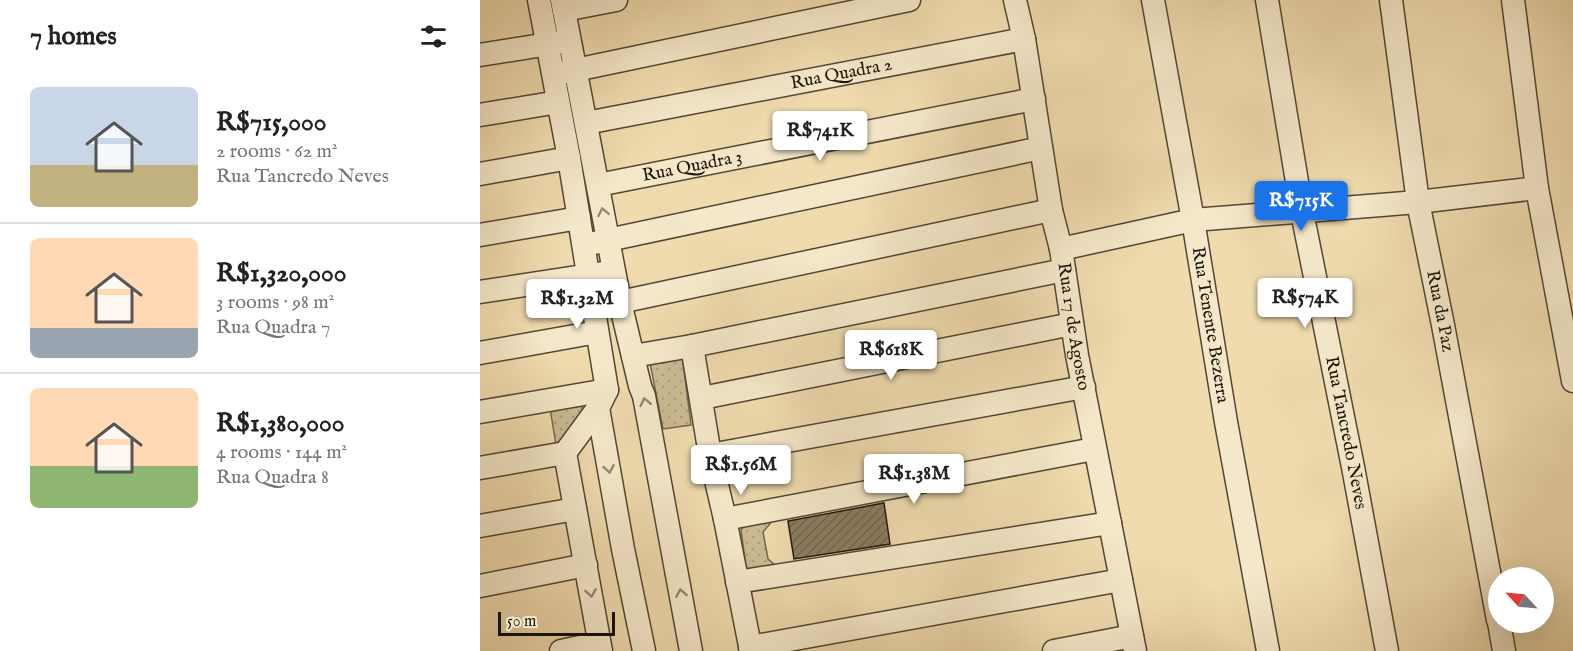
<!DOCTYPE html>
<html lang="en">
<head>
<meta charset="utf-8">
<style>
  body { margin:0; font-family:"IM FELL English",serif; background:#f2f2f2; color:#222; height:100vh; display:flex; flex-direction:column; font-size:22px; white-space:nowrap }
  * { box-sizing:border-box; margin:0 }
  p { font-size:20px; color:#767676 }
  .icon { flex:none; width:33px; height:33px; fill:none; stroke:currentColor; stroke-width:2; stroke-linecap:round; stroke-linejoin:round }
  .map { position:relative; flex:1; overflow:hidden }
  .sheet { display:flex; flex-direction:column; background:#fff; width:480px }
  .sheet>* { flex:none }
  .needle { width:39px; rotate:296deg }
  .tools { position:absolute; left:1008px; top:567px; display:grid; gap:12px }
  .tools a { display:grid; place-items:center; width:66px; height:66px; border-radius:50%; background:#fff; box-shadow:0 6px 24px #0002; font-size:30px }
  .scale { position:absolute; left:18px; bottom:15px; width:117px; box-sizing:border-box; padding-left:6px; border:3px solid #1e160c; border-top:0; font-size:16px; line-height:21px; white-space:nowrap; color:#1e160c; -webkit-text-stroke:4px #f5e8ca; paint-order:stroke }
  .price { position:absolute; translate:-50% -51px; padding:0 14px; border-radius:6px; background:#fff; color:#222; font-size:20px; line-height:39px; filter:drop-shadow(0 2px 3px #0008) }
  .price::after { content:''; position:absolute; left:50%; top:36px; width:18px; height:14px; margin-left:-9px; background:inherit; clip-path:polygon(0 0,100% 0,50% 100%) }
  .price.current { background:#1a73e8; color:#fff }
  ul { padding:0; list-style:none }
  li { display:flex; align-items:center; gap:18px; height:150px; padding:0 30px }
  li+li { border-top:2px solid #e0e0e0 }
  li span { display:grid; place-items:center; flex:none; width:168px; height:120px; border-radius:9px; color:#555 }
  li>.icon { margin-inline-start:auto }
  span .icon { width:72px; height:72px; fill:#fffc; stroke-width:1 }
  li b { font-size:26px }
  h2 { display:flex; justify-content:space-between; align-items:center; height:72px; padding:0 30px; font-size:26px }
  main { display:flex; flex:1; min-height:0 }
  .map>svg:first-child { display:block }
  .green { fill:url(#green-dots); stroke:#74684f; stroke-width:1.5 }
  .building { fill:url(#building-hatch); stroke:#1e160c; stroke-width:1.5 }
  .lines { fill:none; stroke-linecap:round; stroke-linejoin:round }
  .minor-casing { stroke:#524734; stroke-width:25 }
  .minor { stroke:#f5e8ca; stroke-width:22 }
  .oneway { stroke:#948a74 }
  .labels { text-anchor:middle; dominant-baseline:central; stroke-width:4.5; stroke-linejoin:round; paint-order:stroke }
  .street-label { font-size:18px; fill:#1e160c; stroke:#f5e8ca }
</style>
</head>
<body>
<main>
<section class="sheet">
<h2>7 homes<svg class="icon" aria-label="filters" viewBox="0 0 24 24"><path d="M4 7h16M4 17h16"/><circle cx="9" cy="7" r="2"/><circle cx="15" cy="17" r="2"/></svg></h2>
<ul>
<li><span style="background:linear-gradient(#c9d6e8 65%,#c2b280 0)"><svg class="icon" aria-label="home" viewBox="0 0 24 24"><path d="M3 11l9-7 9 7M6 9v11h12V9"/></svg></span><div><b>R$715,000</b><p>2 rooms · 62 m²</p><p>Rua Tancredo Neves</p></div></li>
<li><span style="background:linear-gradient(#ffd9b3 75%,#9aa5b1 0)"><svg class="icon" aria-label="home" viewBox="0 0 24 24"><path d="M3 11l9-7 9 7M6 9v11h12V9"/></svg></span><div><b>R$1,320,000</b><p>3 rooms · 98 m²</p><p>Rua Quadra 7</p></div></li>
<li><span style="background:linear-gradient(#ffd9b3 65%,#8fb573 0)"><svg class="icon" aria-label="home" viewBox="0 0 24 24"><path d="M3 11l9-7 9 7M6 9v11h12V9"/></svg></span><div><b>R$1,380,000</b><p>4 rooms · 144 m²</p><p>Rua Quadra 8</p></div></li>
</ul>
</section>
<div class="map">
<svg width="1093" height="651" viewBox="0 0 1093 651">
  <defs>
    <pattern id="green-dots" width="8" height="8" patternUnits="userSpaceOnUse" patternTransform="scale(1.5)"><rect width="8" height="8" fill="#cbba92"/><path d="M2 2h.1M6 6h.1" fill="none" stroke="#ae9f7d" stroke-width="1.8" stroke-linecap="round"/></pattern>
    <pattern id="building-hatch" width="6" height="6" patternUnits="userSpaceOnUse" patternTransform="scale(1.5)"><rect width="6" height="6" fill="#8b7c60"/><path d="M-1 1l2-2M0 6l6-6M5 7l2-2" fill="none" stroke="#71654e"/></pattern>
  </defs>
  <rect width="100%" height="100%" fill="#efdbae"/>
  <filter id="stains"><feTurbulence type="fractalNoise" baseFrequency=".00333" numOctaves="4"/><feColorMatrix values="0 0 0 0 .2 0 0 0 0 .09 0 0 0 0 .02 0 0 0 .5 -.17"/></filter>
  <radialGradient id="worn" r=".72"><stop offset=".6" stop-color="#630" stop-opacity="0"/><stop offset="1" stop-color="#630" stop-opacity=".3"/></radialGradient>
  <path class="green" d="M202 355 211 425 183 429 170 363Z
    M101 404 104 416 76 445 70 408Z
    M299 513 283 532 288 559 295 565 268 581 261 530 268 520Z"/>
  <path class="building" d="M404 503 410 544 314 559 308 521Z"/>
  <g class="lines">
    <g class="minor-casing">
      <g id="minor">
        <path d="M59 0 89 158 127 390 118 408 143 549 164 651"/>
        <path d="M82 0 140 302 160 386 164 396 211 651"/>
        <path id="s1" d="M535 0 544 39 571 210 581 249 597 355 655 651"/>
        <path id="s2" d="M673 0 713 220 746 422 788 651"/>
        <path id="s3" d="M787 0 822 212 873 467 907 651"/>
        <path id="s4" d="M911 0 938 202 963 325 1018 620"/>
        <path d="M1033 0 1057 188 1093 381"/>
        <path d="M84 10 136 0"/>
        <path d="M0 55 81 42"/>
        <path d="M81 73 429 0"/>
        <path d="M0 115 78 102"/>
        <path id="s5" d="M106 123 544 39"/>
        <path d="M0 174 89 158"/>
        <path id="s6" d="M118 185 554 99"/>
        <path d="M0 235 99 218"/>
        <path d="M114 243 561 148"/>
        <path d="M581 249 713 220 938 202 1057 188"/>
        <path d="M0 292 123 273"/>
        <path d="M140 302 571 210"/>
        <path d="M212 346 230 455 245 519 271 651"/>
        <path d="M0 353 117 332"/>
        <path d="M153 356 212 346 584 270"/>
        <path d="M222 398 592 324"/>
        <path d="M118 408 85 453 121 651"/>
        <path d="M0 412 127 390"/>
        <path d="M230 455 604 387"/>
        <path d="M0 468 85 453"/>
        <path d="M245 519 614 449"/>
        <path d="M0 526 95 509"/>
        <path d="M257 582 630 523"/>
        <path d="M0 586 106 565"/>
        <path d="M1019 622 1024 651"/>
        <path d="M270 647 641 580"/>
        <path d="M81 651 119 643"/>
        <path d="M574 651 652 636"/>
      </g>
    </g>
    <use href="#minor" class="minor"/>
  </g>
  <defs><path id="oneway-chevron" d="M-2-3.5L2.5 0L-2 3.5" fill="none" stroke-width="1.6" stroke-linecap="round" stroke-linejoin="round" transform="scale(1.5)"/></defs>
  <g class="oneway">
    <use href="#oneway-chevron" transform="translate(123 212) rotate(-101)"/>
    <use href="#oneway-chevron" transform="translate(165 402) rotate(-103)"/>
    <use href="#oneway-chevron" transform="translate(129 469) rotate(80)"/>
    <use href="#oneway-chevron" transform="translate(111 593) rotate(81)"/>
    <use href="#oneway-chevron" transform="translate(201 593) rotate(-100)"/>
  </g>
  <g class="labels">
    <g class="street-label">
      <text stroke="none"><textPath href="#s5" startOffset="260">Rua Quadra 2</textPath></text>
      <text stroke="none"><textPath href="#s6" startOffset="96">Rua Quadra 3</textPath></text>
      <text stroke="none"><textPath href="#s4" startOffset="315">Rua da Paz</textPath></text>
      <text stroke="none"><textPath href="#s1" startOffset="332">Rua 17 de Agosto</textPath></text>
      <text stroke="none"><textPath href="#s2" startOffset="330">Rua Tenente Bezerra</textPath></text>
      <text stroke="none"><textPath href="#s3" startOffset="440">Rua Tancredo Neves</textPath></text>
    </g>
  </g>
  <rect width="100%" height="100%" filter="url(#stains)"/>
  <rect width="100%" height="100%" fill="url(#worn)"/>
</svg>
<div class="tools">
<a><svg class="needle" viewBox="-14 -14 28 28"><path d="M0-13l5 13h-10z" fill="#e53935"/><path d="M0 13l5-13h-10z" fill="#767676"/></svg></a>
</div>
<div class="scale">50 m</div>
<b class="price" style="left:340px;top:162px">R$741K</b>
<b class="price current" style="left:821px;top:232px">R$715K</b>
<b class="price" style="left:825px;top:329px">R$574K</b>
<b class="price" style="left:97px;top:330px">R$1.32M</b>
<b class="price" style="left:411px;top:381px">R$618K</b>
<b class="price" style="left:261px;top:496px">R$1.56M</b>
<b class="price" style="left:434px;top:505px">R$1.38M</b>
</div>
</main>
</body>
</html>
